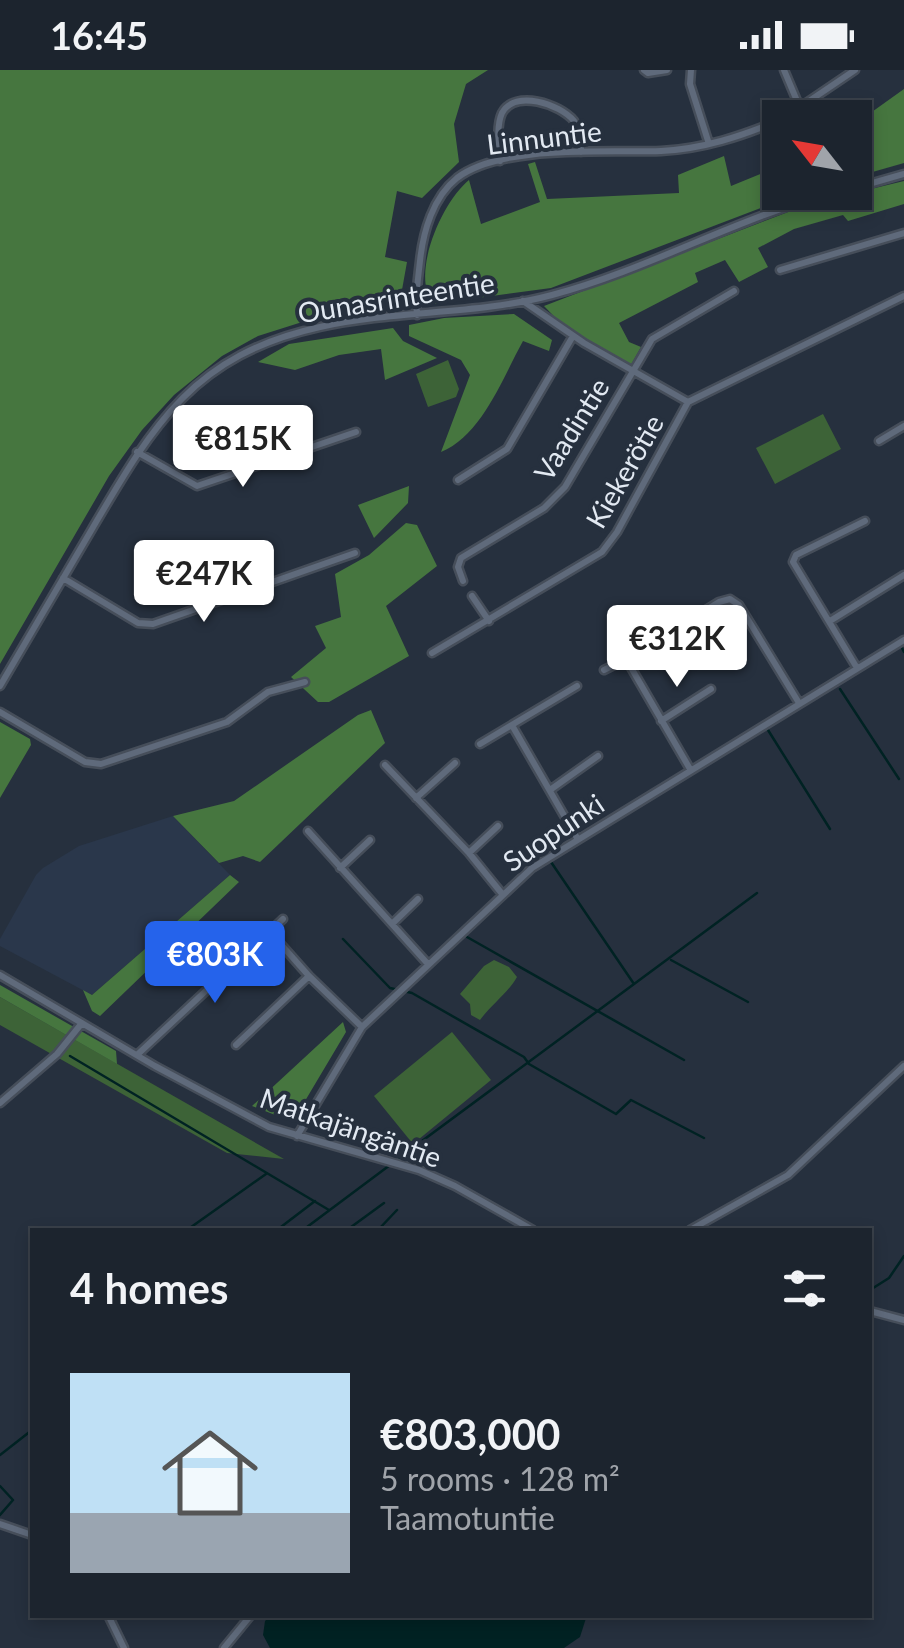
<!DOCTYPE html>
<html lang="en">
<head>
<meta charset="utf-8">
<style>
  body { margin:0; font-family:Lato,sans-serif; background:#29303a; color:#f1f3f6; height:100vh; display:flex; flex-direction:column; font-size:38px; white-space:nowrap }
  * { box-sizing:border-box; margin:0 }
  p { font-size:32px; color:#a0a4aa }
  .icon { flex:none; width:55px; height:55px; fill:none; stroke:currentColor; stroke-width:2; stroke-linecap:round; stroke-linejoin:round }
  .map { position:relative; flex:1; overflow:hidden }
  .panel { position:absolute; left:30px; top:1158px; width:842px; height:390px; display:flex; flex-direction:column; background:#1c242e; border-radius:0px; box-shadow:0 5px 15px #0003,0 0 0 2px #3a414a }
  .panel>* { flex:none }
  .needle { width:65px; rotate:301deg }
  .buttons { position:absolute; left:762px; top:30px; display:grid; gap:20px }
  .buttons a { display:grid; place-items:center; width:110px; height:110px; border-radius:0px; background:#1c242e; box-shadow:0 5px 15px #0003,0 0 0 2px #3a414a; font-size:50px }
  .price { position:absolute; translate:-50% -85px; padding:0 22px; border-radius:10px; background:#fff; color:#222; font-size:32px; line-height:65px; filter:drop-shadow(0 2px 5px #0008) }
  .price::after { content:''; position:absolute; left:50%; top:60px; width:30px; height:22px; margin-left:-15px; background:inherit; clip-path:polygon(0 0,100% 0,50% 100%) }
  .price.active { background:#2563eb; color:#fff }
  ul { padding:0; list-style:none }
  li { display:flex; align-items:center; gap:30px; height:250px; padding:0 40px }
  li+li { border-top:2px solid #3a414a }
  li span { display:grid; place-items:center; flex:none; width:280px; height:200px; border-radius:0px; color:#555 }
  li>.icon { margin-inline-start:auto }
  span .icon { width:120px; height:120px; fill:#fffc; stroke-width:1 }
  li b { font-size:42px }
  h2 { display:flex; justify-content:space-between; align-items:center; height:120px; padding:0 40px; font-size:42px }
  .status { display:flex; justify-content:space-between; align-items:center; height:70px; padding:0 50px; background:#1c242e; direction:ltr }
  .status svg { height:28px; fill:currentColor }
  .map>svg:first-child { display:block }
  .built { fill:#2a374b }
  .green { fill:#3d6337 }
  .forest { fill:#46763f }
  .water { fill:#002223 }
  .lines { fill:none; stroke-linecap:round; stroke-linejoin:round }
  .stream { stroke:#002223; stroke-width:2.5 }
  .minor-casing { stroke:#464e5a; stroke-width:11 }
  .minor { stroke:#5f6a7b; stroke-width:6 }
  .labels { text-anchor:middle; dominant-baseline:central; stroke-width:8; stroke-linejoin:round; paint-order:stroke }
  .street-label { font-size:28px; fill:#e2e9f2; stroke:#26303e }
</style>
</head>
<body>
<div class="status"><b>16:45</b><svg viewBox="0 0 49 12"><path d="M0 12V9h3v3zM5 12V6h3v6zM10 12V3h3v9zM15 12V0h3v12zM26 1h20v11H26zM47 4h2v5h-2z"/></svg></div>
<div class="map">
<svg width="904" height="1578" viewBox="0 0 904 1578">
  <rect width="100%" height="100%" fill="#26303e"/>
  <path class="built" d="M173 746 230 805 92 925 0 876V869L36 805 43 798 79 776Z"/>
  <path class="green" d="M448 290 459 319 456 327 428 337 416 304Z
    M823 344 841 379 775 414 756 378Z
    M494 890 509 897 517 907C508 923 491 935 480 950L471 945 470 934 460 924 484 896Z
    M0 927 284 1089 227 1083 0 955Z
    M452 962 491 1010 413 1074 374 1026Z"/>
  <path class="forest" d="M0 0H488L466 14 454 54 459 92 422 128 397 121 385 187 407 192 400 231 378 228 258 266 222 286 174 325 142 360 109 406 0 594Z
    M904 19V93L855 107V54Z
    M724 86 731 116 780 96V122L800 123 551 218 433 234C410 204 442 132 469 110L481 154 540 132 528 94 535 92 547 129 679 123 678 105Z
    M904 111V134L848 151 843 145 794 159 758 178 768 197 739 212 725 190 695 203 698 212 619 253 629 272 641 277 631 295 573 266 544 236 809 134Z
    M514 244 552 270 549 281 523 271C502 309 482 365 441 382L470 305 461 290 409 266V255L444 248Z
    M393 258 403 271 437 288 385 310 381 279 339 285 295 300 258 292 289 274Z
    M409 416 408 433 374 468 358 435Z
    M406 453 417 455 437 496 386 536 409 586 329 632H318L291 607 326 578 315 556 341 547 335 504 369 485Z
    M371 640 385 673 260 792 243 786 219 793 173 746 234 731 358 645Z
    M0 652 30 669 31 675 0 728Z
    M230 805 239 812 100 946 92 941 83 920 92 925Z
    M0 915 116 981 117 994 0 927Z
    M343 952 346 962 302 1036 283 1048 252 1036Z"/>
  <path class="water" d="M271 1545H587L580 1567 564 1578H270L263 1565 265 1551Z"/>
  <g class="lines">
    <path class="stream" d="M902 578 904 582
      M840 619 899 709
      M768 660 830 759
      M551 792 634 914
      M467 867 684 990
      M343 869 390 918 412 923 524 987 529 994 616 1044 631 1030 704 1068
      M671 890 748 932
      M70 986 329 1140
      M399 1088 757 823
      M187 1160 266 1104
      M277 1160 315 1131
      M303 1160 390 1095
      M347 1160 384 1133
      M378 1160 397 1140
      M870 1220 889 1208 904 1186
      M0 1385 32 1360
      M0 1416 13 1430 0 1445"/>
    <g class="minor-casing">
      <path id="minor" d="M644 0 648 3 667 0
        M691 0 690 14 709 74
        M784 0 800 38
        M784 48 855 0
        M500 91C499 77 496 56 502 43 515 19 560 34 574 51 580 59 581 72 581 82
        M855 118 904 104
        M780 200 904 163
        M523 231 584 273 688 332
        M417 245C415 227 418 209 420 191 423 162 433 127 457 108 502 74 606 83 661 81 703 79 742 66 780 50
        M879 371 904 356
        M137 382 197 416 356 362
        M458 410 507 379 573 266
        M63 508 138 553 153 554 355 483
        M463 511 458 497 461 488 544 438 565 417 652 269 734 221
        M472 526 489 551
        M830 551 904 505
        M432 583 602 482 617 462 688 332 904 226
        M857 598 793 492 796 485 865 451
        M604 600 626 589
        M0 616C31 564 61 511 92 459 153 355 193 285 320 257 396 240 477 245 552 225 650 199 738 147 836 122
        M0 642 85 692 101 694 227 652 268 622 305 612
        M661 651 711 619
        M513 657 577 768
        M480 674 577 616
        M385 695 469 783 503 825
        M690 699 626 589 719 532 730 529 739 535 799 633
        M550 720 598 686
        M416 728 455 693
        M308 761 427 893
        M469 783 498 756
        M340 798 370 770
        M392 854 418 829
        M269 861 309 906 362 957
        M0 905 155 996 269 1057 419 1100 455 1116 533 1160
        M236 975 309 906
        M137 985 283 849
        M0 1033 57 984 82 953
        M297 1066 362 957 532 798 904 570
        M690 1160 788 1105 904 996
        M870 1241 904 1250
        M0 1454 32 1465
        M108 1545 124 1578
        M224 1578 251 1545"/>
    </g>
    <use href="#minor" class="minor"/>
  </g>
  <g class="labels">
    <g class="street-label">
      <text transform="translate(544 67) rotate(-7)">Linnuntie</text>
      <text transform="translate(396 227) rotate(-9)">Ounasrinteentie</text>
      <text transform="translate(571 359) rotate(-58)">Vaadintie</text>
      <text transform="translate(624 401) rotate(-60)">Kiekerötie</text>
      <text transform="translate(553 762) rotate(-34)">Suopunki</text>
      <text transform="translate(351 1057) rotate(19)">Matkajängäntie</text>
    </g>
  </g>
</svg>
<div class="buttons">
<a><svg class="needle" viewBox="-14 -14 28 28"><path d="M0-13l5 13h-10z" fill="#e53935"/><path d="M0 13l5-13h-10z" fill="#a0a4aa"/></svg></a>
</div>
<b class="price" style="left:243px;top:420px">€815K</b>
<b class="price" style="left:204px;top:555px">€247K</b>
<b class="price" style="left:677px;top:620px">€312K</b>
<b class="price active" style="left:215px;top:936px">€803K</b>
<section class="panel">
<h2>4 homes<svg class="icon" aria-label="filters" viewBox="0 0 24 24"><path d="M4 7h16M4 17h16"/><circle cx="9" cy="7" r="2"/><circle cx="15" cy="17" r="2"/></svg></h2>
<ul>
<li><span style="background:linear-gradient(#bfe0f5 70%,#9aa5b1 0)"><svg class="icon" aria-label="home" viewBox="0 0 24 24"><path d="M3 11l9-7 9 7M6 9v11h12V9"/></svg></span><div><b>€803,000</b><p>5 rooms · 128 m²</p><p>Taamotuntie</p></div></li>
</ul>
</section>
</div>
</body>
</html>
